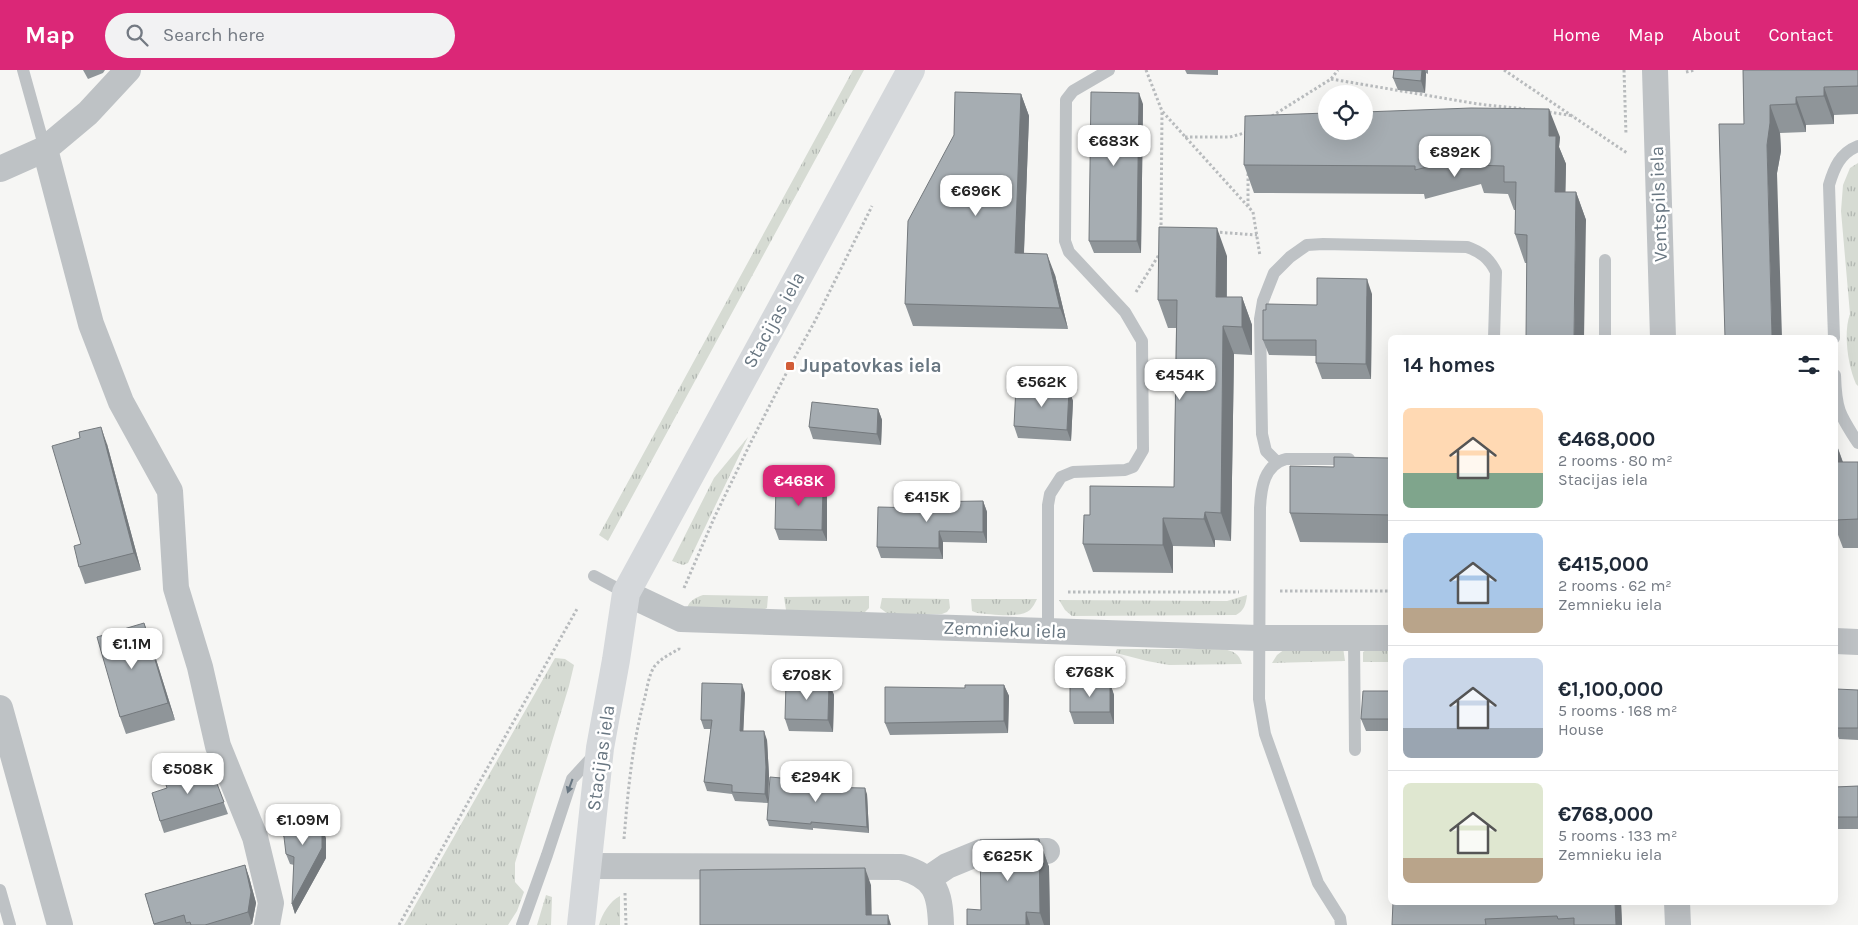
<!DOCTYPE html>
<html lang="en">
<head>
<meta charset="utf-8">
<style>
  body { margin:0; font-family:Karla,sans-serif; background:#f2f2f3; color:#1f2937; height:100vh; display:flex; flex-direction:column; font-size:19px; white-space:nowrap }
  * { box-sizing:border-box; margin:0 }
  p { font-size:16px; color:#747a83 }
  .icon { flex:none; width:28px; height:28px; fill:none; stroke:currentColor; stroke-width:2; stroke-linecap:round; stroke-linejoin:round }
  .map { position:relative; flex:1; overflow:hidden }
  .details { position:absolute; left:1388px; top:265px; width:450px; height:570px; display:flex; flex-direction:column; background:#fff; border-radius:8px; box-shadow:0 5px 20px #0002 }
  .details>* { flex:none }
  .controls { position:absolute; left:1318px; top:15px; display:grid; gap:10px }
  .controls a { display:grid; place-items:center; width:55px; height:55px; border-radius:50%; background:#fff; box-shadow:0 5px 20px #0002; font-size:25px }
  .price { position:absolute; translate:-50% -42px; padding:0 11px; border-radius:10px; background:#fff; color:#222; font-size:16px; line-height:32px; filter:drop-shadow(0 1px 2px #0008) }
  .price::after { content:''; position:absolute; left:50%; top:30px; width:15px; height:11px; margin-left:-8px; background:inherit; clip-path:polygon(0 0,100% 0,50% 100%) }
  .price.on { background:#db2777; color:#fff }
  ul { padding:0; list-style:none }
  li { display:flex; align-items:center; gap:15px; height:125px; padding:0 15px }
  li+li { border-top:1px solid #e0e1e3 }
  li span { display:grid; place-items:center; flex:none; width:140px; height:100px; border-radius:8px; color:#555 }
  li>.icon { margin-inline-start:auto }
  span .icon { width:60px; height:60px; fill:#fffc; stroke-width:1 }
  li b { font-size:21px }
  h2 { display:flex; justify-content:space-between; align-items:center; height:60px; padding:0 15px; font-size:21px }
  header { display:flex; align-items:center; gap:30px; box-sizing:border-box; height:70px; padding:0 25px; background:#db2777; color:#fff }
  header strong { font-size:24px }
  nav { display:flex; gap:28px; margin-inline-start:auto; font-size:18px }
  .search { width:350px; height:45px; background:#f2f2f3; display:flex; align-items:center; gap:12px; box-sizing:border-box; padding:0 18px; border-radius:28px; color:#747a83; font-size:19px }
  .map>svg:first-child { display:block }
  .grass { fill:url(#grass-tufts) }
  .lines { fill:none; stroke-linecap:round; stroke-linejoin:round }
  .path { stroke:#b8bbbd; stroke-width:3; stroke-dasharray:2.5 2.5; stroke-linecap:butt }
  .service { stroke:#bec2c5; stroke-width:12 }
  .minor { stroke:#bec2c5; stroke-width:26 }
  .secondary { stroke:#d5d8db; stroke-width:28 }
  .wall { fill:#8f9599 }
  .shaded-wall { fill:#74797d }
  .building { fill:#a6adb2; stroke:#74797d }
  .oneway { fill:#687681 }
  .poi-dot { fill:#d25d38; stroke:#fff; stroke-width:2 }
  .labels { text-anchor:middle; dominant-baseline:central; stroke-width:5; stroke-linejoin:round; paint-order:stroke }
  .street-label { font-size:19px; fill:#687681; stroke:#fff }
  .poi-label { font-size:19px; font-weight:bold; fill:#687681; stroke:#fff; text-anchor:start }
</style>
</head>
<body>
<header>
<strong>Map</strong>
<div class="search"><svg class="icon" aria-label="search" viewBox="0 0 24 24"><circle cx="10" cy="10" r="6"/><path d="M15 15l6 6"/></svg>Search here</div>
<nav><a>Home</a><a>Map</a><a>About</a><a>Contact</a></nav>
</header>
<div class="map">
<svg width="1858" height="855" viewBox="0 0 1858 855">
  <defs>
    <pattern id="grass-tufts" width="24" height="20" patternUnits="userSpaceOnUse" patternTransform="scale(1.25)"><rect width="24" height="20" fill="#d6dbd3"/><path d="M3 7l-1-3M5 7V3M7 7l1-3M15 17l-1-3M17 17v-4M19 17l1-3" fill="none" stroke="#b1b6b1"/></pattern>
  </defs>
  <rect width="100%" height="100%" fill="#f6f6f4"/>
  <path class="grass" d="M853 0H864L608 471 599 465Z
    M1858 93V316L1856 314C1848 296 1843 263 1850 244L1841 141 1843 115 1850 98Z
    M748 367 688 493 683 495 672 491 714 408Z
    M703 525 768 526 767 538 761 541 687 538C690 530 695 528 703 525Z
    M1247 525C1246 534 1244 541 1236 545L1072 546 1065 540 1059 530 1227 531Z
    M869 526V538L863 544 786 540 784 527Z
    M882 528 949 529 950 538 947 542 942 544H888L880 538Z
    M971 529H1037C1035 533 1033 537 1030 540 1020 549 990 544 977 543L972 541Z
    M1343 577 1345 591 1272 593 1277 585 1285 579Z
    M1117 579H1223C1233 581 1239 583 1242 594L1169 595 1147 591 1116 583Z
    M1368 579H1390V592H1363V582Z
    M555 588 565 589 574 595 569 616 515 793V812L524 822 517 841 508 855H404Z
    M546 825 552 827 551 855H537Z
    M620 826V855H599C602 844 610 831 620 826Z"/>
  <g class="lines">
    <path class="path" d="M1146 0 1162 41 1253 142 1260 186
      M1504 0 1627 83
      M1624 0 1626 65
      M1686 2 1695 0
      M1331 9 1478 34 1525 39
      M1549 42 1574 46
      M1272 46 1331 9 1338 0
      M1185 67H1230L1248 62
      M1248 136V102
      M1161 160 1162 41
      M1215 162 1257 165
      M1136 222 1160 183
      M684 518 715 446 752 370 790 296 815 251 872 136
      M1280 521H1390
      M1068 522H1239
      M624 769C628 721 632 674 645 627 647 618 649 605 654 597 660 589 670 584 679 579V576
      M625 823 626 855
      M399 855 577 539"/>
    <path class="service" d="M23 0 45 79
      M1605 268V190
      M1834 268 1829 115C1834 98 1840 83 1858 76
      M1835 305C1836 339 1839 344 1858 373
      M1277 392 1266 381 1262 364 1260 249 1263 231 1274 203 1290 187 1307 175 1323 174 1467 177C1481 182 1489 188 1496 202L1494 268
      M594 506 626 523
      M1048 561V435L1050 424 1061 407 1073 402 1125 400 1133 397 1143 380 1142 271 1125 242 1069 182 1065 171 1066 30 1073 21 1109 0
      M1354 568 1355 680
      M0 820 10 855
      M522 855 547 785 572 709 595 684
      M1341 855 1340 848 1318 813 1265 664 1259 629 1260 438C1261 418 1264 395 1286 389H1349"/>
    <path class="minor" d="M1655 0 1663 268
      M45 79 91 254 121 332 170 421 176 518 200 597 218 676 255 767 271 833 267 855
      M0 99 45 79 88 43 128 0
      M626 523 681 549 1258 568H1390
      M1835 571 1858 572
      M0 638 60 855
      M587 796 901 797C935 807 940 821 941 855
      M928 809 947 796 981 782 1047 781
      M1677 832 1678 855"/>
    <path class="secondary" d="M581 855 600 678 616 590 626 523 911 0"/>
  </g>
  <path class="wall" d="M83 0H105L103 3 88 9Z
    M1185 0H1218V5L1187 4Z
    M1394 0H1428V4L1426 3 1425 23 1398 20 1393 8Z
    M1743 0H1858V44L1834 45V54L1806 55V62L1780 63 1781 81 1777 103 1744 54Z
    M1021 24 1029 46 1024 183 1055 205 1068 259 913 256 905 234Z
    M1143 34 1141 183H1094L1089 171Z
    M1560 67 1559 77 1566 94 1565 122H1576L1586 150 1527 193H1525L1515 164V140H1514L1508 124 1484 123 1481 114 1425 129 1424 124 1254 123 1244 95Z
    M1227 186V227H1242L1252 255V285L1234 284 1231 471 1215 470V477L1173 476V503L1093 502 1083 474 1090 445 1174 417 1176 258H1168L1158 230Z
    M1372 224 1371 309H1322L1316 293V286L1269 285 1263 270Z
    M1069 320 1073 331 1071 371 1018 368 1014 356Z
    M878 339 882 350 881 375 813 369 809 357Z
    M1835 370 1843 392H1858V478H1843L1835 457Z
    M107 374 141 500 85 514 79 497 81 474Z
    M1390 388V473L1300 472 1290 443 1334 397Z
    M827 427V471L779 470 775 459Z
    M983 431 987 442V473L943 472V489L881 488 877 477 920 438Z
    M144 553 150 570 175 650 126 664 120 647Z
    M829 613 834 625 833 662 789 661 785 649Z
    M1110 613 1114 625V654H1074L1070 642Z
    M1004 615 1009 626 1008 663 890 665 885 653 965 618Z
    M1858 620V670L1839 669 1835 658Z
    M1390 621V661H1366L1361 649Z
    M745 623 743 661 767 670 769 706 768 733 735 731 732 724 707 721 704 712 711 659H704L701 650Z
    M211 698 228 744 164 763 160 751Z
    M1858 716V759H1835V717Z
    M817 717 867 724 869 763 813 758V760L769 756 767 750Z
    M280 756 326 768V788L295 844 292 834 294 795 290 794 286 784 285 770Z
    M1039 769 1049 797 1050 855H967L981 840Z
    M245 795 249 807 256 833 252 854 250 855H154L145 824Z
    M1621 832 1622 855H1392Z"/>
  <path class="shaded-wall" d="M1422 0H1425L1426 3 1425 23 1421 11Z
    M1824 17 1834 45V54L1824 26Z
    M1139 23 1143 34 1141 183 1137 171Z
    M1021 24 1029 46 1023 205 1015 183Z
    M1796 27 1806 55V62L1796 34Z
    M1770 35 1780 63 1781 81 1777 103 1782 268H1772L1767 75Z
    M1549 39 1560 67 1559 77 1566 94 1565 150 1555 122 1549 66Z
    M1576 122 1586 150 1584 268H1574Z
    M1217 158 1227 186 1226 255 1216 227Z
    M1047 184 1055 205 1068 259 1060 238Z
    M1367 209 1372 224 1371 309 1366 294Z
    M1242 227 1252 255V285L1242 257Z
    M1223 256 1234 284 1231 471 1221 443Z
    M1069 320 1073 331 1071 371 1067 360Z
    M878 339 882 350 881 375 877 364Z
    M101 357 107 374 141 500 134 483Z
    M1835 370 1844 396 1835 393Z
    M823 415 827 427V471L822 460Z
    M983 431 987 442V473L983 462Z
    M1205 442 1215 470V477L1204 449Z
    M1163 448 1173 476V503L1163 475Z
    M939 461 943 472V489L939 478Z
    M144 553 150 570 175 650 168 633Z
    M829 613 834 625 833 662 828 650Z
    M1110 613 1114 625V654L1110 642Z
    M742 614 745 623 743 670 740 661Z
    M1004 615 1009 626 1008 663 1004 651Z
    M764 661 767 670 769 706 768 733 765 724Z
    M865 718 867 724 869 763 867 757Z
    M322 757 326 768V788L295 844 292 834Z
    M1039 769 1049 797 1050 855H1044L1040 843Z
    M245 795 249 807 256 833 252 854 248 842Z
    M865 798 871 815 872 855 866 845Z
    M1615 832H1621L1622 855H1616Z
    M1026 842 1030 855H1026Z
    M888 845 891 855H888Z"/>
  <path class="building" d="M1394 0H1422L1421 11 1393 8Z
    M1743 0H1858V16L1824 17V26L1796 27V34L1770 35V53L1767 75 1772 268H1725L1719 54H1744Z
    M955 22 1021 24 1015 183 1047 184 1060 238 905 234 908 151 954 65Z
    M1091 22 1139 23 1137 171H1089Z
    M1471 38 1549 39V66H1556L1555 122H1576L1574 268H1526L1527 165 1515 164 1516 112H1504V96L1474 95 1472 86 1415 100V96L1244 95 1245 46 1326 43V61H1364V42Z
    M1159 157 1217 158 1216 227H1242V257L1223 256 1221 443 1205 442 1204 449 1163 448V475L1083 474 1084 445H1090V416L1174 417 1177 230H1158Z
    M1317 208 1367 209 1366 294 1316 293V270H1263V240H1266V234L1317 235Z
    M1016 316 1069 320 1067 360 1014 356Z
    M812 332 878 339 877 364 809 357Z
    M101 357 134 483 79 497 74 476 81 474 52 376 80 368 79 362Z
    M1334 387 1390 388V445L1290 443V396L1334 397Z
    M1835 392H1858V449L1835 450Z
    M776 414 823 415 822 460 775 459Z
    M983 431V462L939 461V478L877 477 878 437 920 438V432Z
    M144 553 168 633 120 647 97 567Z
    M786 612 829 613 828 650 785 649Z
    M702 613 742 614 740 661H764L766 697 765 724 732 722V715L704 712 712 650H701Z
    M1070 613H1110V642H1070Z
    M965 615H1004V651L885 653V617L965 618Z
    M1836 619 1858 620V658H1835Z
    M1363 621H1390V649H1361Z
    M211 698 224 732 160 751 152 723 167 718 165 712Z
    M770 707 815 711 814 717 865 718 867 757 811 752V754L767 750Z
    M1858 716V747H1835V717Z
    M315 741 322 757V778L292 834 294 787 286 784 284 767 280 756Z
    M1039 769 1040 843 1026 842V855H967V839L981 840 980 770Z
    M245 795 251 822 248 842 205 855H191L190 852 186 853 184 845 154 854 145 824Z
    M865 798 866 845H888V855H700V800Z
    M1393 832H1615L1616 855H1574V848L1558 849 1557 846 1485 849 1486 855H1392Z"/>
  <defs><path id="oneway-solid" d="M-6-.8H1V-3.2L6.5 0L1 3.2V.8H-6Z" transform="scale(1.25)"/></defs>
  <use class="oneway" href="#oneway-solid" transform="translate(570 716) rotate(110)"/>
  <rect class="poi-dot" x="785" y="291" width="10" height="10" rx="2.5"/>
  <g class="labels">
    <g class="street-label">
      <text transform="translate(1659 134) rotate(-92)">Ventspils iela</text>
      <text transform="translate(774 250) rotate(-61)">Stacijas iela</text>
      <text transform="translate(1005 560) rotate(2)">Zemnieku iela</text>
      <text transform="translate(601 688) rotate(-82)">Stacijas iela</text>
    </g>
    <g class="poi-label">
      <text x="800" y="296">Jupatovkas iela</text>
    </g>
  </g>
</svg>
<div class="controls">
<a><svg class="icon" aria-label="locate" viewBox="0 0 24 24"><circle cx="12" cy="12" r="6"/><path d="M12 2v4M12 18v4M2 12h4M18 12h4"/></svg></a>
</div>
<b class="price" style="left:1114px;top:97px">€683K</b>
<b class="price" style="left:1455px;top:108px">€892K</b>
<b class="price" style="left:976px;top:147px">€696K</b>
<b class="price" style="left:1180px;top:331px">€454K</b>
<b class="price" style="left:1042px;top:338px">€562K</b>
<b class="price on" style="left:799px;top:437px">€468K</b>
<b class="price" style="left:927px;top:453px">€415K</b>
<b class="price" style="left:132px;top:600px">€1.1M</b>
<b class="price" style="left:1090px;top:628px">€768K</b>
<b class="price" style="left:807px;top:631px">€708K</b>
<b class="price" style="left:188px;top:725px">€508K</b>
<b class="price" style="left:816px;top:733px">€294K</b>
<b class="price" style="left:303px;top:776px">€1.09M</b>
<b class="price" style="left:1008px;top:812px">€625K</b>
<section class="details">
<h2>14 homes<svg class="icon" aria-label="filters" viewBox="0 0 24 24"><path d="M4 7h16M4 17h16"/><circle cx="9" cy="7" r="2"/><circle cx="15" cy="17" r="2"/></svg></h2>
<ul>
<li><span style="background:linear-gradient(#ffd9b3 65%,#7fa58c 0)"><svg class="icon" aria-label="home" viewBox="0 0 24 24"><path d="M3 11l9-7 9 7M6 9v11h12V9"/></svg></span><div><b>€468,000</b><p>2 rooms · 80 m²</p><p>Stacijas iela</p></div></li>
<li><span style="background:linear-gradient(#a9c7e8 75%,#b9a48a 0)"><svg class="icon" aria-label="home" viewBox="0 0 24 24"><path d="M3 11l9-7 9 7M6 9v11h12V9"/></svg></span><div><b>€415,000</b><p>2 rooms · 62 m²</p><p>Zemnieku iela</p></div></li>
<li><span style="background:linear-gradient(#c9d6e8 70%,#9aa5b1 0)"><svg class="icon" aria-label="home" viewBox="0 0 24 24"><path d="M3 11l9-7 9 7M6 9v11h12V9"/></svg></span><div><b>€1,100,000</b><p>5 rooms · 168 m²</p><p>House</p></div></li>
<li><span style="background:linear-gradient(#dfe7d0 75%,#b9a48a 0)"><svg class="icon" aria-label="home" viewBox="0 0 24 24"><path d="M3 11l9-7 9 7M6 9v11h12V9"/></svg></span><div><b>€768,000</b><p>5 rooms · 133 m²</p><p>Zemnieku iela</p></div></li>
</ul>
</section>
</div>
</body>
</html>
